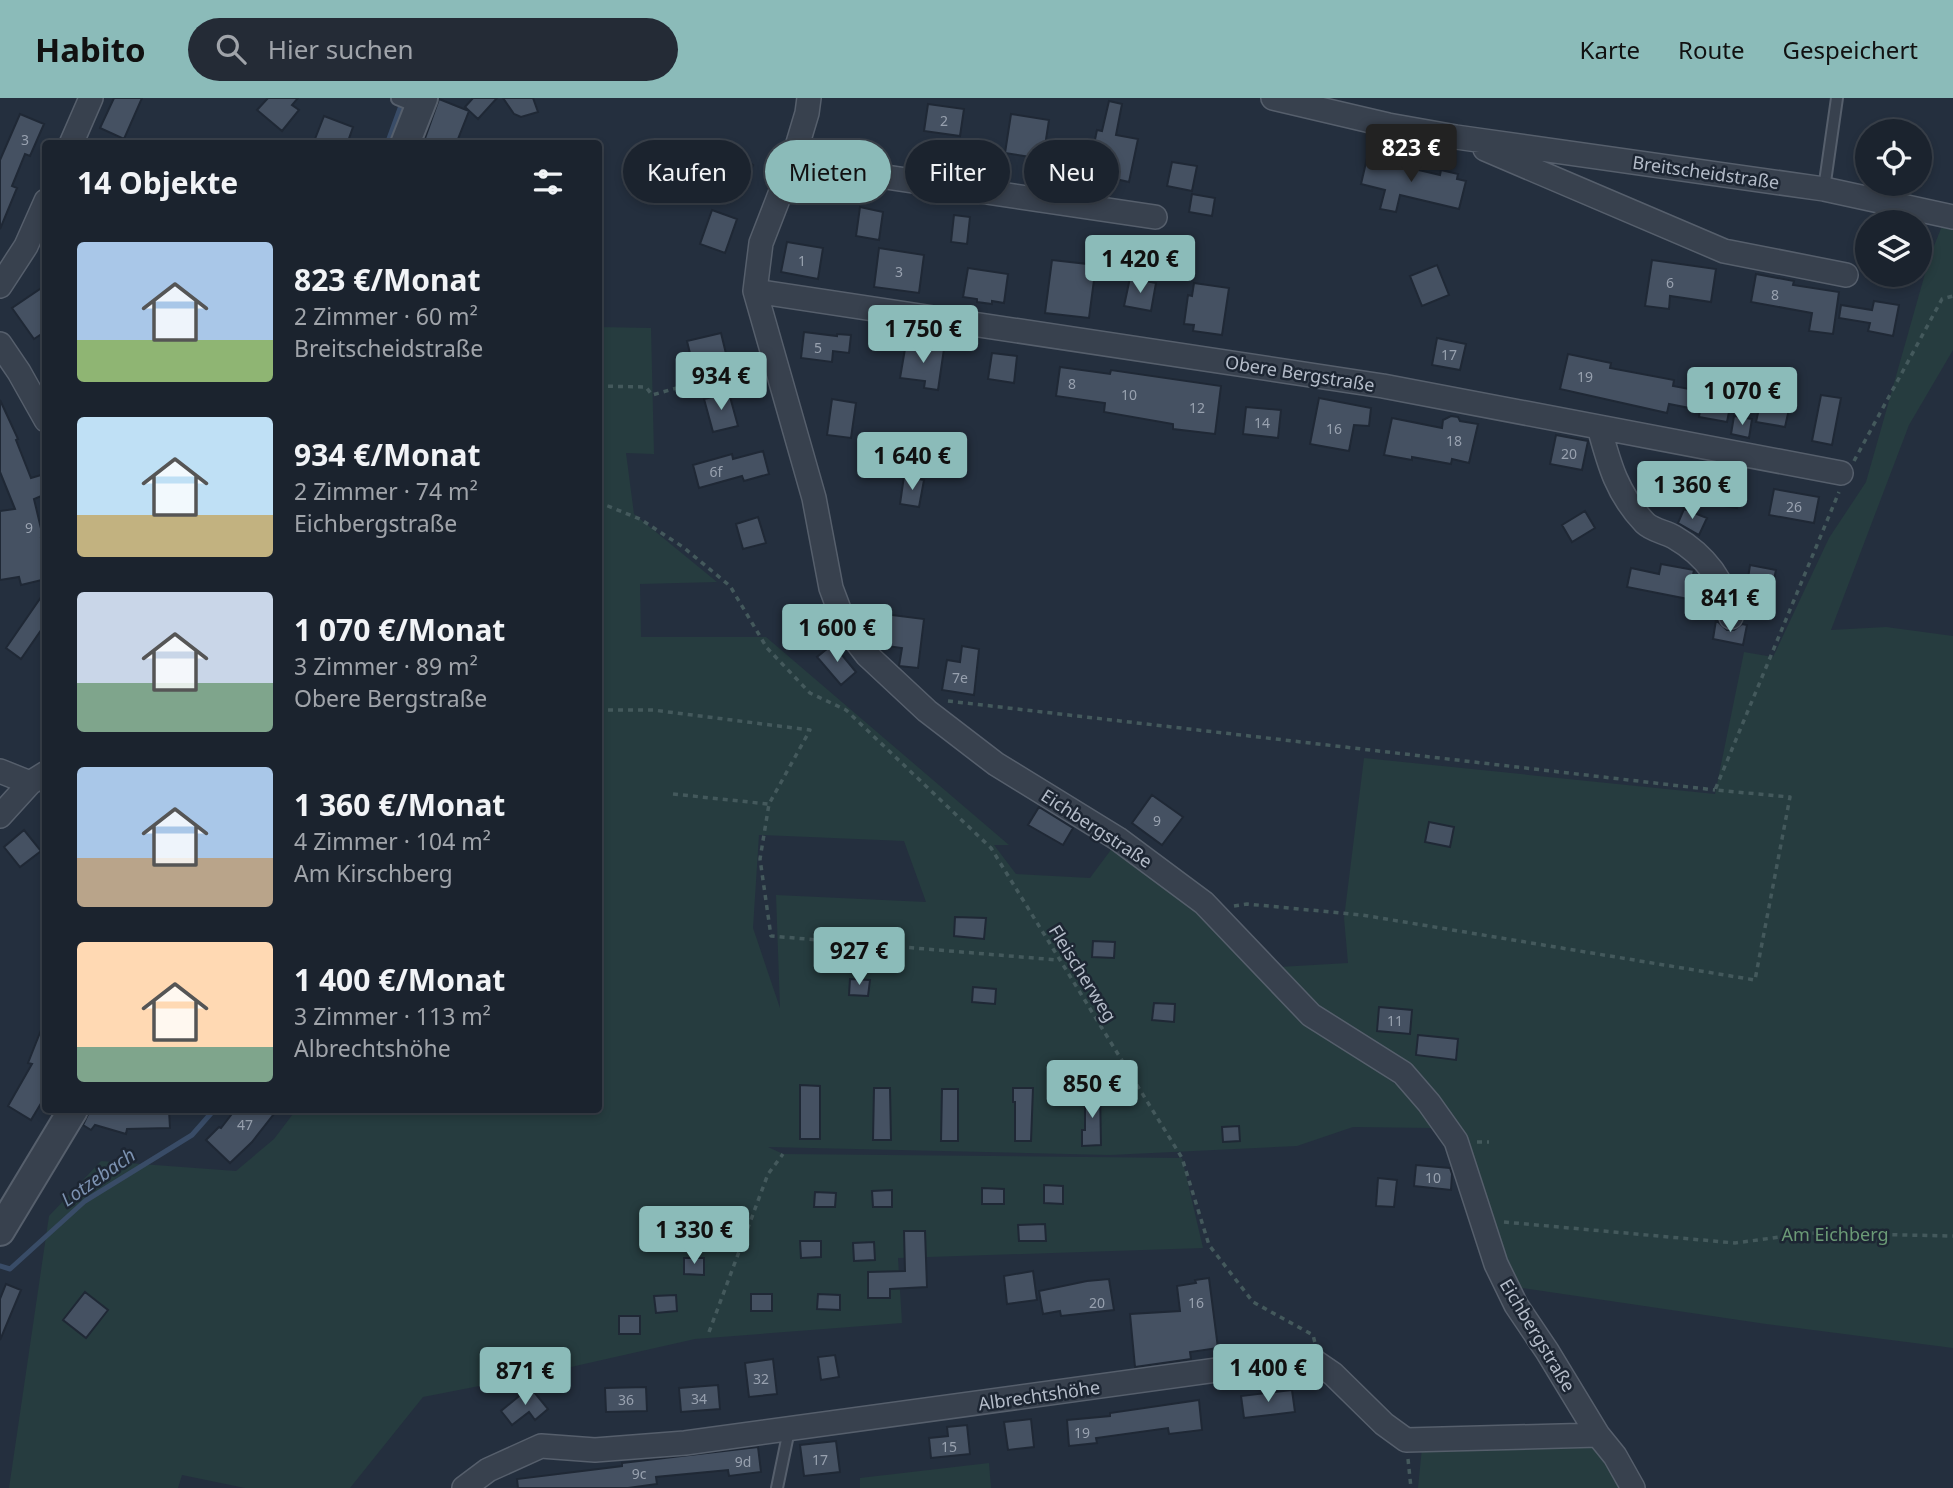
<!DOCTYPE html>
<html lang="de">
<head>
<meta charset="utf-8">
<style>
  body { margin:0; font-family:"Noto Sans",sans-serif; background:#242b36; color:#f1f3f6; height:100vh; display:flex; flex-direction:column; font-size:26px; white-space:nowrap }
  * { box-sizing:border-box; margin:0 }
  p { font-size:23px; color:#a0a4aa }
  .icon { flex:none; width:38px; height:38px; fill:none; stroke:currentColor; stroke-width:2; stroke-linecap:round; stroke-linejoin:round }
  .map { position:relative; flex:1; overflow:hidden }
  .details { position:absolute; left:42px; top:42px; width:560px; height:973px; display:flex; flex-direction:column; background:#1b232e; border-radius:7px; box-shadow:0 4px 10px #0003,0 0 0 2px #39404a }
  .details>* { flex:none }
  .guide { position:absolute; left:623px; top:42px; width:665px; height:63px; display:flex; gap:14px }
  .buttons { position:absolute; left:1855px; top:21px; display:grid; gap:14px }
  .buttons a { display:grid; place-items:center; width:77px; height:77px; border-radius:50%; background:#1b232e; box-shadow:0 4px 10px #0003,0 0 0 2px #39404a; font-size:35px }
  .price { position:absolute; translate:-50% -60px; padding:0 16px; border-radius:7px; background:#8bbbb9; color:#111; font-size:23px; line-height:46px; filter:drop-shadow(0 2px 4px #0008) }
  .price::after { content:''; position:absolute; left:50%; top:42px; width:21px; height:16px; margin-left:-10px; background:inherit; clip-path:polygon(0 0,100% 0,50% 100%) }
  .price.active { background:#222; color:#fff }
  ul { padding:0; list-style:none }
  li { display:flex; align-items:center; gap:21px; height:175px; padding:0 35px }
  li span { display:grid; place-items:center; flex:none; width:196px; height:140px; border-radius:7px; color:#555 }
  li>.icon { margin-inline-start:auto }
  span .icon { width:84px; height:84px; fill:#fffc; stroke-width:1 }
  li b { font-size:30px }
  h2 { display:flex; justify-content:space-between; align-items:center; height:84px; padding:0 35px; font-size:30px }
  .pill { padding:0 24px; border-radius:32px; background:#1b232e; box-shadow:0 4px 10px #0003,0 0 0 2px #39404a; font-size:24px; line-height:63px }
  .pill.active { background:#8bbbb9; color:#111 }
  header { display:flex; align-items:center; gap:42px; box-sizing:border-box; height:98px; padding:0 35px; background:#8bbbb9; color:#111 }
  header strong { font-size:33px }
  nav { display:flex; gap:38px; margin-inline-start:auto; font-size:24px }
  .search { width:490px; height:63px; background:#242b36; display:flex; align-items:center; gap:18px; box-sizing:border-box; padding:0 24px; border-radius:38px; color:#a0a4aa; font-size:26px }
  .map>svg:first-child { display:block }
  .green { fill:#263c3f; fill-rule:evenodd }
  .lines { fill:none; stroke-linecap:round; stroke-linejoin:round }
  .stream { stroke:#394c67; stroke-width:5 }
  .building { fill:#455162; stroke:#1f2835; stroke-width:2 }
  .service-casing { stroke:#565f6c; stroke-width:14 }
  .minor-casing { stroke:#565f6c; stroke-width:26 }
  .tertiary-casing { stroke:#565f6c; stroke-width:32 }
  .path { stroke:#44595c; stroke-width:3.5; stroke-dasharray:5 5; stroke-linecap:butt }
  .service { stroke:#38414e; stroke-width:10 }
  .minor { stroke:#38414e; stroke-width:23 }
  .tertiary { stroke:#38414e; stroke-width:28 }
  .labels { text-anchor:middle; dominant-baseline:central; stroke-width:5; stroke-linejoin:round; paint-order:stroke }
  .number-label { font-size:14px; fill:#98a1af }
  .street-label { font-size:18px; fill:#b4bcc9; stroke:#1d2633 }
  .park-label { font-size:18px; fill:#6b9a76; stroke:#1d2633 }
  .water-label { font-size:19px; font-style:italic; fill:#7c92b1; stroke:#1d2633 }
</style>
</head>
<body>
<header>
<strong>Habito</strong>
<div class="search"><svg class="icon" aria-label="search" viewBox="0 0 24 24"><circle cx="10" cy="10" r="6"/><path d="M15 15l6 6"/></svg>Hier suchen</div>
<nav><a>Karte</a><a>Route</a><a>Gespeichert</a></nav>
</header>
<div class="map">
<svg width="1953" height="1390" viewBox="0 0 1953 1390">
  <rect width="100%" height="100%" fill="#242f3e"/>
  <path class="green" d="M1946 118 1953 119V252L1909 327 1831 532 1886 529 1953 538V1250L1766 1226 1515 1189 1468 1053 1279 869 1348 865 1344 820 1364 660 1715 696 1744 554 1773 559 1829 440 1866 384 1930 158Z
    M599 229 651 230 654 356 626 355 634 416 717 484 640 486 641 539H766L1009 747H994L1016 776 1090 780 1113 749 1194 807 1298 917 1411 997 1432 1030 1353 1029 1297 1048 1110 1057 768 1049 783 1056 1182 1060 1203 1150 898 1160 902 1225 695 1241 531 1278 423 1299 350 1390H245L182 1377 178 1390H9L49 1118 101 1063 236 1073 274 1041 296 1012H598ZM759 737 904 743 926 804 776 797 780 910 753 830Z
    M1422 1350H1593L1624 1390H1418Z
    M989 1365 991 1390H860V1380Z"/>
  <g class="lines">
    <path class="stream" d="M387 46 403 2
      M0 1168 10 1171 85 1103 192 1037 214 1012"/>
  </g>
  <path class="building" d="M114 0H142L124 41 100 30Z
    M268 0H298L292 7 299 12 282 33 257 12Z
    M473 0H497L478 21 465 9Z
    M503 0H533L538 14 521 19 514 16Z
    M439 1 469 13 456 46H423Z
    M1109 3 1122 6 1116 37 1138 41 1129 84 1093 76 1097 57 1092 56 1097 32 1102 33Z
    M928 6 964 11 960 38 924 33Z
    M20 16 44 26 30 58 25 56 12 88 17 90 0 131V62Z
    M1011 16 1049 22 1043 61 1005 55Z
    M324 18 353 29 347 46H325L315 41Z
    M1368 56 1407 65 1406 69 1440 77 1441 72 1458 76 1457 81 1466 83 1459 111 1400 97 1396 114 1380 111 1385 92 1361 86Z
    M729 57 753 67 741 93 717 82Z
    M970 60 989 63 985 80 966 77Z
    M1172 64 1197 68 1192 93 1167 88Z
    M1192 96 1215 100 1212 118 1189 114Z
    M860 109 883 114 879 142 856 138Z
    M712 112 737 121 725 155 700 146Z
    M954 117 970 119 967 146 951 144Z
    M787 144 823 150 818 181 781 174Z
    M879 150 924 157 919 195 874 189Z
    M1052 162 1096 167 1089 220 1045 215Z
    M1652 162 1716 171 1711 204 1670 198 1669 211 1645 208Z
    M1437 167 1449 197 1422 208 1410 178Z
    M968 170 1008 176 1004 205 992 203V206L977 204V201L963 199Z
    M1756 176 1794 183 1793 187 1839 194 1833 236 1809 233 1812 215 1751 204Z
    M1130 180 1156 185 1151 213 1124 208Z
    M1194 185 1229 190 1222 237 1193 233 1194 227 1184 226 1188 197 1192 198Z
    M46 187V233L34 241 12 210Z
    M1874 203 1899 207 1893 238 1868 233 1870 225 1839 220 1841 207 1872 212Z
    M804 234 837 238V236L851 237 849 255 833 253 832 264 801 260Z
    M721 235 728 264 694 272 687 243Z
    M1437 240 1466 246 1460 272 1432 267Z
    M906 245 944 251 938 292 924 290 925 283 900 280Z
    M992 255 1017 258 1014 285 988 281Z
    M1568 256 1611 265 1610 270 1674 282 1673 288 1732 299 1727 324 1699 319 1700 312 1669 306 1667 315 1560 291Z
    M1060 269 1110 276 1111 272 1221 288 1215 336 1173 331V326L1104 314 1105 305 1056 298Z
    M729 295 738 328 713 334 704 301Z
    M1821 297 1841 300 1832 347 1812 343Z
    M1319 300 1371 310 1369 328 1354 327 1349 353 1310 346Z
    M832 301 856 305 851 340 827 337Z
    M0 302 18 341 16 342 31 380 41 377 46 388V396L34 401 43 439 41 440 46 458V481L21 487 19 479 0 482V413L15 411 0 374Z
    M1760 306 1789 311 1785 329 1756 324Z
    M1246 309 1281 312 1278 340 1243 336Z
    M1451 318 1458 319 1460 323 1478 326 1469 365 1452 361 1451 366 1412 359V362L1384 357 1392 320 1442 330 1443 322Z
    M1734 318 1752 321 1749 340 1731 336Z
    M1556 337 1588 343 1582 372 1550 366Z
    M763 353 769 376 744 383 742 378 699 390 693 367 732 356 733 361Z
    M1662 366 1686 370 1682 395 1647 388 1650 368 1662 370Z
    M904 378 924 382 919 409 900 406Z
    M1717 379 1742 384 1737 410 1712 406Z
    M1774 391 1819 399 1814 425 1769 417Z
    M1684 411 1707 420 1699 437 1678 425Z
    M1585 413 1595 430 1572 444 1562 427Z
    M758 419 766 445 743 451 736 426Z
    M1661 466 1694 472 1688 501 1627 489 1631 470 1659 476Z
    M1750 467 1776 472 1772 491 1747 487Z
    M46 492V525L21 561 6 550Z
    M884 516 924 521 918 570 899 568 902 550 880 547Z
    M1716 522 1727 532H1734L1742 526 1747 527 1743 547 1713 541Z
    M833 546 856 574 841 587 817 559Z
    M962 548 979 551 974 597 942 592 947 562 960 564Z
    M1152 697 1183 719 1162 747 1132 725Z
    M1039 709 1073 730 1063 747 1028 727Z
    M1429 724 1454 729 1450 749 1425 744Z
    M24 732 41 753 20 769 4 749Z
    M955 819 986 820 984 841 954 838Z
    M1093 843 1115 844 1114 860 1092 859Z
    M850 881 870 882 868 898 849 897Z
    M973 889 996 891 995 906 972 904Z
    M1154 905 1175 906 1174 924 1152 922Z
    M1379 909 1412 912 1410 936 1377 933Z
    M45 922 46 997 31 1022 8 1008 32 966 28 965Z
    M1418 937 1458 941 1456 962 1416 957Z
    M800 987 820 988V1041H800Z
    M874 990H890L891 1042H873Z
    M1013 990H1033L1031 1043H1015V1004H1013Z
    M942 991H958V1043H941Z
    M1085 993H1100L1101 1047 1082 1048V1032H1085Z
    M90 1012H169L170 1030 127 1031 126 1036 95 1027 91 1032 83 1027Z
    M235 1012H277L252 1044 230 1065 206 1042 219 1029 221 1030Z
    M1239 1028 1240 1043 1223 1044 1222 1029Z
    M1416 1067 1450 1070 1452 1076 1451 1092 1414 1088Z
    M1378 1080 1397 1082 1394 1109 1376 1108Z
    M1044 1087 1063 1088V1106L1044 1105Z
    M982 1090 1004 1091V1106H982Z
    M892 1092V1109H873L872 1093Z
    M815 1094 836 1095 835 1109H814Z
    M662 1112 716 1113 715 1129H662Z
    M1045 1126 1046 1143H1019L1018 1127Z
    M904 1133H925L927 1189 890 1191V1200H868V1174L905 1173Z
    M800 1143H821V1159L801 1160Z
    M874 1144 875 1162 854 1163 853 1145Z
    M684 1160H704V1177L684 1176Z
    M1033 1173 1037 1202 1007 1206 1004 1178Z
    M1209 1180 1218 1250 1190 1254 1191 1261 1135 1269 1130 1216 1180 1213 1177 1188 1196 1185 1195 1182Z
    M1109 1181 1114 1212 1061 1218 1060 1213 1043 1216 1039 1193 1087 1183Z
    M6 1186 21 1192 0 1242V1201Z
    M85 1194 108 1212 86 1240 63 1222Z
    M751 1196H772V1213H751Z
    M818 1196 840 1197V1212L817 1211Z
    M676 1197 677 1213 656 1215 654 1198Z
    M619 1218H640V1236H619Z
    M835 1257 839 1279 821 1282 818 1259Z
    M773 1261 777 1296 749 1299 745 1265Z
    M718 1287 720 1311 681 1314 679 1290Z
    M530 1289 548 1311 535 1322 529 1314 512 1327 501 1313Z
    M646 1289 647 1313 606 1314 605 1290Z
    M1292 1292 1295 1314 1244 1320 1241 1298Z
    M1199 1302 1202 1332 1169 1336 1168 1330 1096 1340 1097 1345 1069 1348 1067 1322 1110 1318V1315Z
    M1031 1321 1034 1349 1008 1352 1004 1324Z
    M967 1327 970 1356 931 1360 929 1340 948 1338 947 1329Z
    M836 1343 840 1374 804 1378 800 1347Z
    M758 1349 761 1374 729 1378 728 1372 656 1379 657 1386 628 1390H518L517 1381 622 1368V1365Z"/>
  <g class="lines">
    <g class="service-casing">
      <path id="service" d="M397 1 417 9
        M1824 91 1837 0
        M777 1390 789 1332"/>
    </g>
    <g class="minor-casing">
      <path id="minor" d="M809 0 807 15 792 65 761 145 755 193 814 400 831 490 846 530 867 557 927 613 996 666 1118 741 1204 805 1311 917 1403 975 1429 1005 1456 1043 1496 1166 1516 1207 1547 1253 1598 1337 1615 1358 1633 1390
        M1273 0 1388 27 1456 39 1824 91 1953 119
        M71 46 91 0
        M1485 51 1724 153 1846 177
        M792 65 1155 119
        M0 188 26 148 46 103
        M755 193 1383 288 1841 375
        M0 246 19 274 46 322
        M1599 329C1609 366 1617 396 1645 425 1652 432 1665 434 1674 439 1705 457 1726 484 1731 519
        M0 673 30 685
        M0 718 30 685 46 675
        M464 1390 488 1372 541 1348 595 1352 685 1345 1282 1263H1314L1333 1276 1384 1326 1406 1342 1598 1337"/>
    </g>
    <g class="tertiary-casing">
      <path id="tertiary" d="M405 46 423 0
        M0 1133 73 1012"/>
    </g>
    <path class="path" d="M598 288 646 289 652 297 715 279 757 273
      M1854 363 1942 201 1953 198
      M598 404 640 421 683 449 730 488 767 550 810 595 846 612 991 750 1182 1060 1209 1147 1253 1204 1313 1237 1315 1245
      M948 603 1715 692
      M598 612H653L810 632 769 706 760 761 771 838 1058 862
      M673 696 768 706
      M1234 808 1247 806 1362 817 1755 882 1790 699 1715 692 1839 394
      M1477 1044H1489
      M1504 1124 1735 1145 1810 1135 1953 1138
      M709 1234 768 1076 783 1056
      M1408 1361 1411 1390"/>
    <use href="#service" class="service"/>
    <use href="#minor" class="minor"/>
    <use href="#tertiary" class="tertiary"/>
  </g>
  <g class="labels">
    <g class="number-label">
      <text x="944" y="22">2</text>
      <text x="25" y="41">3</text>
      <text x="802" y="162">1</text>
      <text x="899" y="173">3</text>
      <text x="1670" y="184">6</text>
      <text x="1775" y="196">8</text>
      <text x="818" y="249">5</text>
      <text x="1449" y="256">17</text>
      <text x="1585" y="278">19</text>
      <text x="1072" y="285">8</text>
      <text x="1129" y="296">10</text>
      <text x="1197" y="309">12</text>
      <text x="1262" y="324">14</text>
      <text x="1334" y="330">16</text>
      <text x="1454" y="342">18</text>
      <text x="1569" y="355">20</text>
      <text x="716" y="373">6f</text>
      <text x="1794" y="408">26</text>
      <text x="29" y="429">9</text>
      <text x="960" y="579">7e</text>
      <text x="1157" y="722">9</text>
      <text x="1395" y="922">11</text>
      <text x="245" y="1026">47</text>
      <text x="1433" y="1079">10</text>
      <text x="1097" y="1204">20</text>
      <text x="1196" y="1204">16</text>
      <text x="761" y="1280">32</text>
      <text x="699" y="1300">34</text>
      <text x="626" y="1301">36</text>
      <text x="1082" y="1334">19</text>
      <text x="949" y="1348">15</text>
      <text x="820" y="1361">17</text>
      <text x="743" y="1363">9d</text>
      <text x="639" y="1375">9c</text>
    </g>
    <g class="street-label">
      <text transform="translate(1706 74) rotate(8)">Breitscheidstraße</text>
      <text transform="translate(1300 275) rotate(9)">Obere Bergstraße</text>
      <text transform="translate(1097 730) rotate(33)">Eichbergstraße</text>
      <text transform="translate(1083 875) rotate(58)">Fleischerweg</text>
      <text transform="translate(1538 1237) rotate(59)">Eichbergstraße</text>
      <text transform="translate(1039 1297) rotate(-8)">Albrechtshöhe</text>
    </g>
    <g class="park-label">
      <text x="1835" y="1136">Am Eichberg</text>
    </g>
    <g class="water-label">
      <text transform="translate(98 1079) rotate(-35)">Lotzebach</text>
    </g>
  </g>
</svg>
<div class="buttons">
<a><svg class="icon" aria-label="locate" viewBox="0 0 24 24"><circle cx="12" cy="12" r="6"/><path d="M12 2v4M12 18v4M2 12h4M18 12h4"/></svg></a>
<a><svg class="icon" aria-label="layers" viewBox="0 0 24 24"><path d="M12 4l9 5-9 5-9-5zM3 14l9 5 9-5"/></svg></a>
</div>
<b class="price active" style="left:1411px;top:86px">823 €</b>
<b class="price" style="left:1140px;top:197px">1 420 €</b>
<b class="price" style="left:923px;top:267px">1 750 €</b>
<b class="price" style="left:721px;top:314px">934 €</b>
<b class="price" style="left:1742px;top:329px">1 070 €</b>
<b class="price" style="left:912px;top:394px">1 640 €</b>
<b class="price" style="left:1692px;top:423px">1 360 €</b>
<b class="price" style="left:1730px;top:536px">841 €</b>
<b class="price" style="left:837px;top:566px">1 600 €</b>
<b class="price" style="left:859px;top:889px">927 €</b>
<b class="price" style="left:1092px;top:1022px">850 €</b>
<b class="price" style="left:694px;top:1168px">1 330 €</b>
<b class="price" style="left:1268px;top:1306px">1 400 €</b>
<b class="price" style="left:525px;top:1309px">871 €</b>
<div class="guide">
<a class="pill">Kaufen</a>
<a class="pill active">Mieten</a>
<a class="pill">Filter</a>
<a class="pill">Neu</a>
</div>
<section class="details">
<h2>14 Objekte<svg class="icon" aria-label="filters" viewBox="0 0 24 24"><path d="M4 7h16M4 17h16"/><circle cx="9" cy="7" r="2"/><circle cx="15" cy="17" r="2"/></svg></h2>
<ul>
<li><span style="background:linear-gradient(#a9c7e8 70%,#8fb573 0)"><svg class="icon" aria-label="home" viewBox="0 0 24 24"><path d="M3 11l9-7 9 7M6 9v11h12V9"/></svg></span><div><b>823 €/Monat</b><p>2 Zimmer · 60 m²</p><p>Breitscheidstraße</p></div></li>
<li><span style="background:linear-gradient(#bfe0f5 70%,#c2b280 0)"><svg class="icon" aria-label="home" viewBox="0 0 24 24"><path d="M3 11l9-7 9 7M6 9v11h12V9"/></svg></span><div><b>934 €/Monat</b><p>2 Zimmer · 74 m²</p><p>Eichbergstraße</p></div></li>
<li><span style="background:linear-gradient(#c9d6e8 65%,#7fa58c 0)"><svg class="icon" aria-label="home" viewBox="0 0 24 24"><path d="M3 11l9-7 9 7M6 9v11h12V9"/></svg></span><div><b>1 070 €/Monat</b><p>3 Zimmer · 89 m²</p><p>Obere Bergstraße</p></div></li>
<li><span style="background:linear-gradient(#a9c7e8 65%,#b9a48a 0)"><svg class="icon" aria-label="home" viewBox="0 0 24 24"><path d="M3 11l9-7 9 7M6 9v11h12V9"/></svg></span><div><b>1 360 €/Monat</b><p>4 Zimmer · 104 m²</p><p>Am Kirschberg</p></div></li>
<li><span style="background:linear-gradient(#ffd9b3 75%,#7fa58c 0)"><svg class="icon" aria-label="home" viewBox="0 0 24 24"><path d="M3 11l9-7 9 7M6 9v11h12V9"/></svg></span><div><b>1 400 €/Monat</b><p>3 Zimmer · 113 m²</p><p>Albrechtshöhe</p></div></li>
</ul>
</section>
</div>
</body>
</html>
